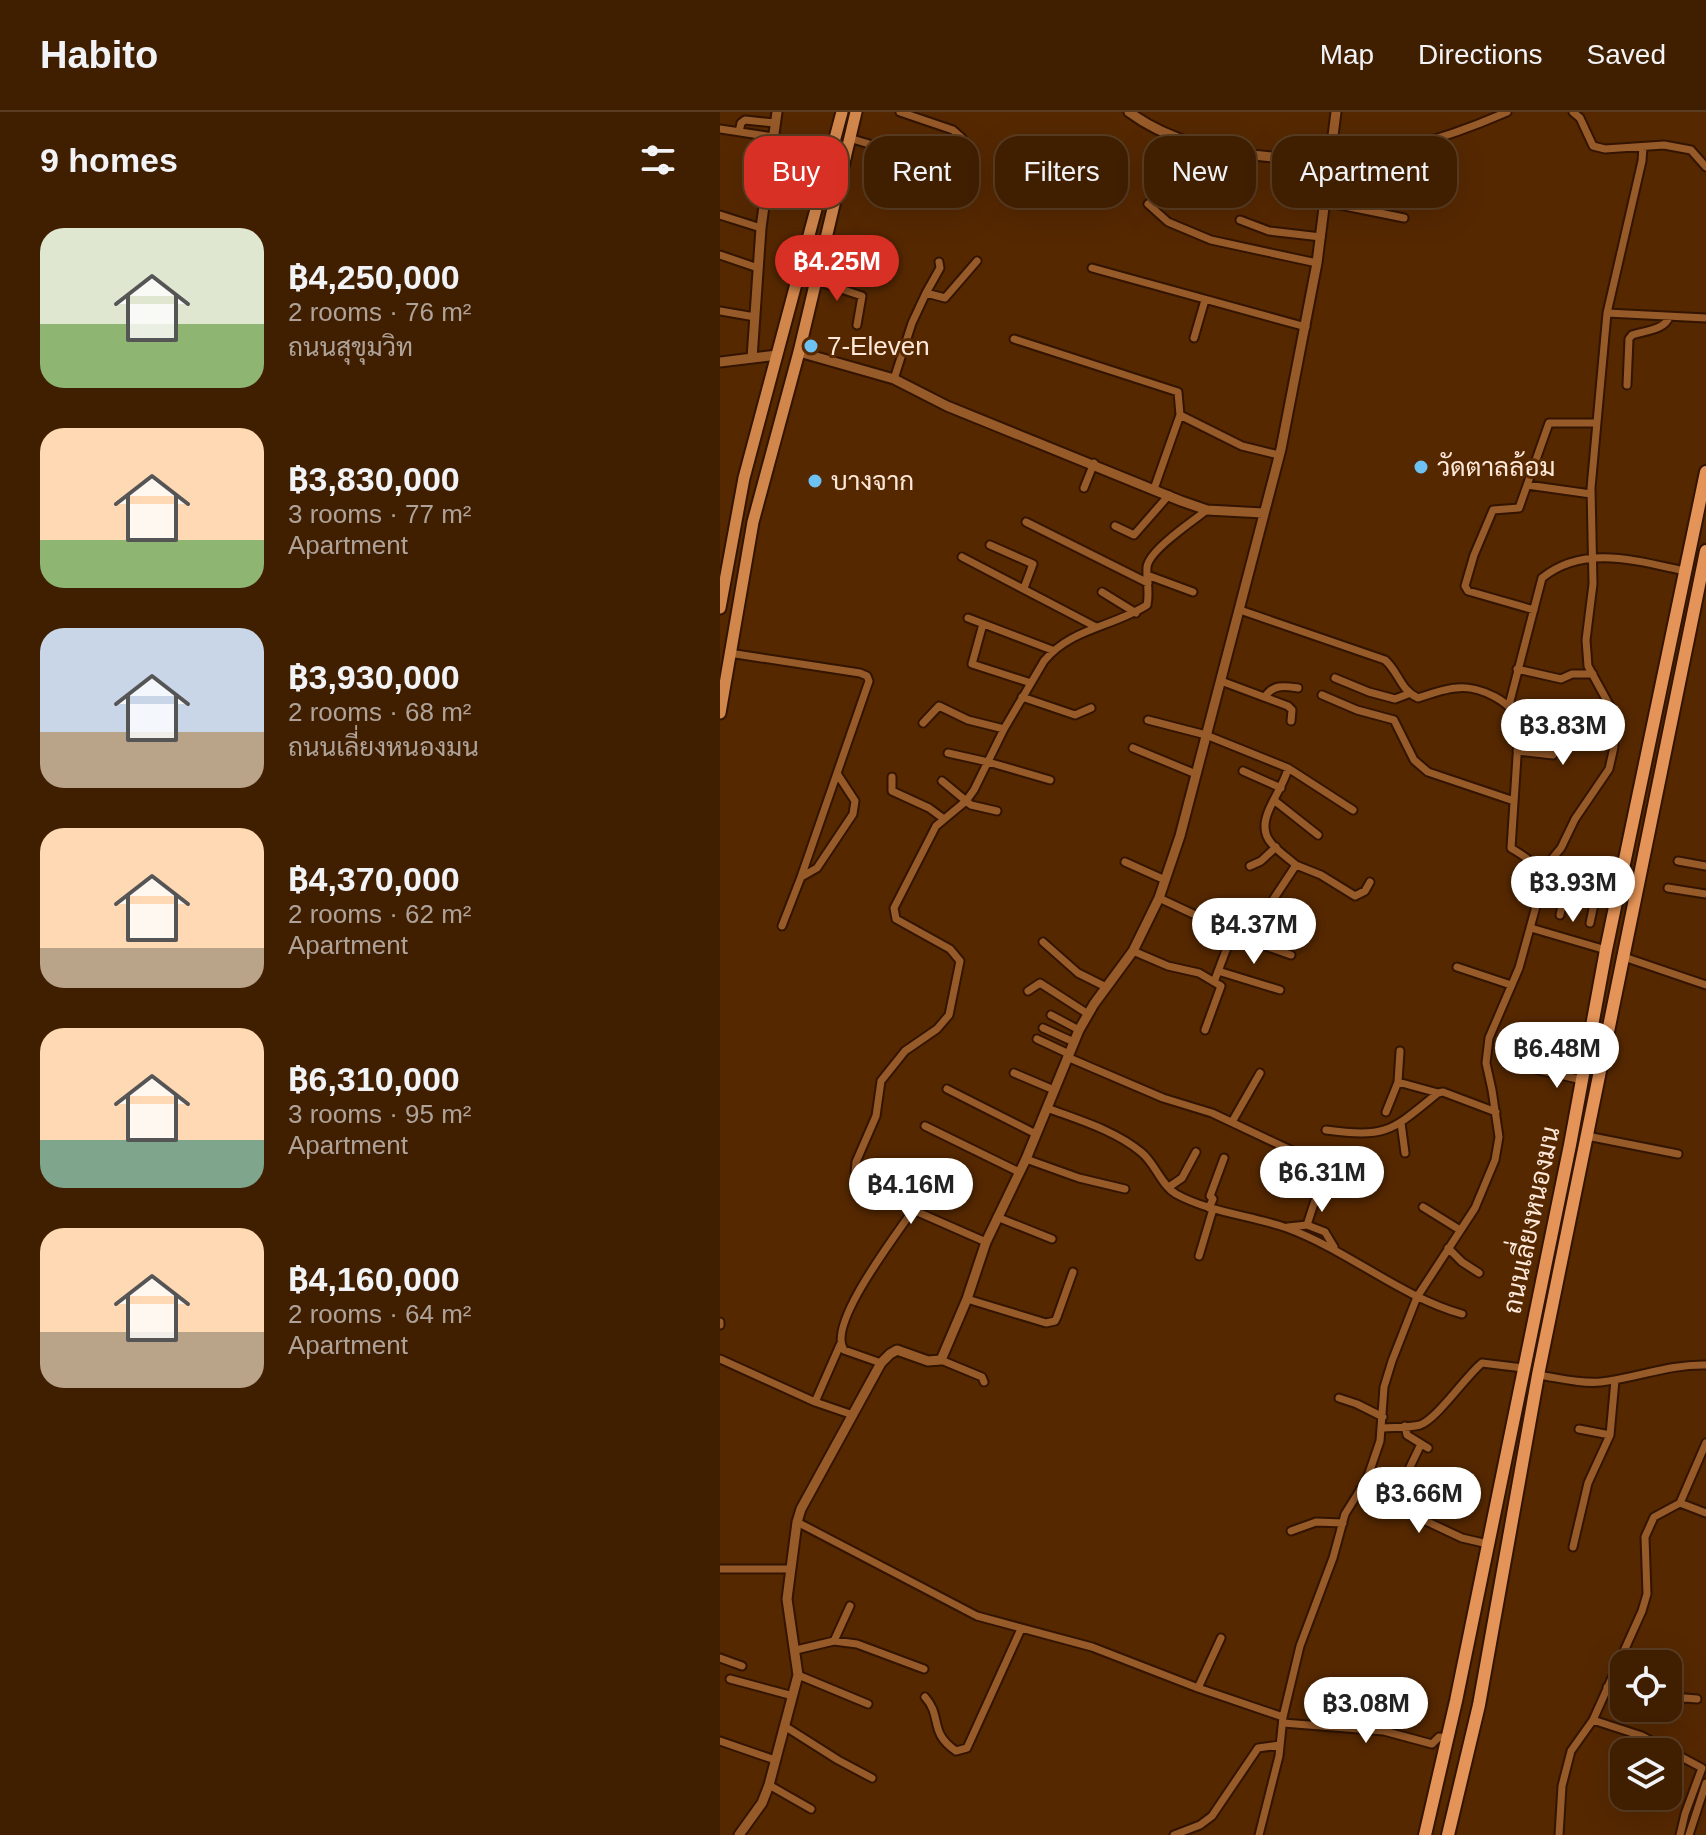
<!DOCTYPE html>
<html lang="en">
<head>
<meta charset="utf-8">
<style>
  body { margin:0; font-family:Helvetica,Sarabun,sans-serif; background:#4b2b0f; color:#f1f3f6; height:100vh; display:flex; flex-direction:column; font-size:30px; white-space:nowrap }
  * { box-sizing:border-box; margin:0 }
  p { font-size:26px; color:#aea299 }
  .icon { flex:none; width:44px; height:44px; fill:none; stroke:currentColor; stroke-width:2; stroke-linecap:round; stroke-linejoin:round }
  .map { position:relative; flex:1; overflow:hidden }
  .sheet { display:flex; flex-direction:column; background:#401e00; width:720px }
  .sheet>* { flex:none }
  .banner { position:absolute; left:24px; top:24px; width:760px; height:72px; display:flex; gap:16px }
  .tools { position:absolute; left:890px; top:1538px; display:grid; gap:16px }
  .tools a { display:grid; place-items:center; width:72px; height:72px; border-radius:16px; background:#401e00; box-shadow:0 8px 32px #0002,0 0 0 2px #593c22; font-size:40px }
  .price { position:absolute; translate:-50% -68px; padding:0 18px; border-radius:28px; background:#fff; color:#222; font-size:26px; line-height:52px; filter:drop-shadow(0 2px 4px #0008) }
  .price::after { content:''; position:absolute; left:50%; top:48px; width:24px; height:18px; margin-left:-12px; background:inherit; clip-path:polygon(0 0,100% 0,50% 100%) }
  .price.current { background:#d93025; color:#fff }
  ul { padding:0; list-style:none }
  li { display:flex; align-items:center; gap:24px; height:200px; padding:0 40px }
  li span { display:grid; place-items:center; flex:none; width:224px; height:160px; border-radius:24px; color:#555 }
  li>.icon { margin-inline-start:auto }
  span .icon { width:96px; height:96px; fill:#fffc; stroke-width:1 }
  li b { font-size:34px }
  h2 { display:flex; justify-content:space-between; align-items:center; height:96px; padding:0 40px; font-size:34px }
  .chip { padding:0 28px; border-radius:24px; background:#401e00; box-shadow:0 8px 32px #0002,0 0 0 2px #593c22; font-size:28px; line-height:72px }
  .chip.current { background:#d93025; color:#fff }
  header { display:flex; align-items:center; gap:48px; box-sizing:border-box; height:112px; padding:0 40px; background:#401e00; border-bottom:2px solid #593c22 }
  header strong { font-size:38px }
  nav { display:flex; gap:44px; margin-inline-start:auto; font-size:28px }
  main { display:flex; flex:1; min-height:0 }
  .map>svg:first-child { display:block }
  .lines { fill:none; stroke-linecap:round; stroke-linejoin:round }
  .minor-casing { stroke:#321400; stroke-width:11 }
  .tertiary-casing { stroke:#321400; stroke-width:13 }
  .primary-casing { stroke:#321400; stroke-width:15 }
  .trunk-casing { stroke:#321400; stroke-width:16 }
  .minor { stroke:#975a29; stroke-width:7 }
  .tertiary { stroke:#975a29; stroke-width:9 }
  .primary { stroke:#d1864c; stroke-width:11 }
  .trunk { stroke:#e49458; stroke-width:12 }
  .poi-dot { fill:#6ec2f3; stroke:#552800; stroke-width:3 }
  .labels { text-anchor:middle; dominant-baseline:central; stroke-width:6; stroke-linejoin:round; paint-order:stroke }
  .poi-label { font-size:26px; fill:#fee8da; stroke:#552800; text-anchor:start }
  .street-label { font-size:26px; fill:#fee8da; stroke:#552800 }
</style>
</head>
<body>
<header>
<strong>Habito</strong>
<nav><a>Map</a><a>Directions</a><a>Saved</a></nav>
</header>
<main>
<section class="sheet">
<h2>9 homes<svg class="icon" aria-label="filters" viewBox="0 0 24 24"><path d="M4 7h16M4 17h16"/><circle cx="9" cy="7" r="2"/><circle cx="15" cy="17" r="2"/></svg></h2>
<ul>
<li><span style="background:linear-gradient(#dfe7d0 60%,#8fb573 0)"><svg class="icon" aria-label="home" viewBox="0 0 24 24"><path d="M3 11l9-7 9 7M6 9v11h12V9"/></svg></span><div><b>฿4,250,000</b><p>2 rooms · 76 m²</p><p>ถนนสุขุมวิท</p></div></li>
<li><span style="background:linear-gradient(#ffd9b3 70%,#8fb573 0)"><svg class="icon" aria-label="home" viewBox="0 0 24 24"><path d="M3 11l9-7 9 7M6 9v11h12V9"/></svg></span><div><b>฿3,830,000</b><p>3 rooms · 77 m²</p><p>Apartment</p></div></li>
<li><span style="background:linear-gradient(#c9d6e8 65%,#b9a48a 0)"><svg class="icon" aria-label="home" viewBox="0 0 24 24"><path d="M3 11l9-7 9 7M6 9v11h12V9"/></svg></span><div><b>฿3,930,000</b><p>2 rooms · 68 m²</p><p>ถนนเลี่ยงหนองมน</p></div></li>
<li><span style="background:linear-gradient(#ffd9b3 75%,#b9a48a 0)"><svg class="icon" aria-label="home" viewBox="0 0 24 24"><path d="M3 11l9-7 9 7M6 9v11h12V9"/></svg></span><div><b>฿4,370,000</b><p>2 rooms · 62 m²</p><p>Apartment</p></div></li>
<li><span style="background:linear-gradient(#ffd9b3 70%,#7fa58c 0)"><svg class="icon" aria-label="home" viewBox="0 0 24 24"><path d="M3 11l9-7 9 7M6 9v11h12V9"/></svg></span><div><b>฿6,310,000</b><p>3 rooms · 95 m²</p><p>Apartment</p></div></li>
<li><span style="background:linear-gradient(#ffd9b3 65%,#b9a48a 0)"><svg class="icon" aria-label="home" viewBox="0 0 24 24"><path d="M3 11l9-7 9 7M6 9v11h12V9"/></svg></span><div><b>฿4,160,000</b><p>2 rooms · 64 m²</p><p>Apartment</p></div></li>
</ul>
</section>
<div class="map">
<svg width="986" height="1723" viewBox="0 0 986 1723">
  <rect width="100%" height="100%" fill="#552800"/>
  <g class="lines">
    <g class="minor-casing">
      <path id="minor" d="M180 0 233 18 242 26 244 87
        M853 0 860 6 873 34 885 37 944 33 971 38 986 55
        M0 17 53 25
        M19 20 21 11 25 8 55 11
        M129 26 236 58
        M71 34 109 47
        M611 46C671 44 732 24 787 0
        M605 90 684 106
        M428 92 448 110 491 128 597 151
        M0 103 41 116
        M520 108 549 119 601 125
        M0 143 38 156
        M372 156 586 215
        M97 169 142 184 137 213
        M206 181 220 156 219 150
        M0 199 35 205
        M887 201 986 206
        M474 226 485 188
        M294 227 458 280 460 303 522 334 559 343
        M174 267 192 211 206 181 225 186 257 149
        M907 273 909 227 912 223C924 219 945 218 949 205
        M807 373 871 382
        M364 376 374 351
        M434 377 460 303
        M306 410 428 471
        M395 414 414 423 449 383
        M270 433 313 452 304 476
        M242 445 376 515
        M427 463 473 480
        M382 480 416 501
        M520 498 665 548C679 560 680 578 698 586 710 582 724 577 736 576 759 573 796 590 799 614L791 736C805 745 819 752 823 769L799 856 769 926 766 951 772 978 779 1025 775 1048 755 1096 697 1185 672 1249 664 1275 660 1329 647 1367 625 1402 613 1446 580 1534 563 1605 559 1644 539 1723
        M814 498 748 479 745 474 754 443 773 398 799 396 829 311H875
        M248 506 332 538
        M263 512 252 552 311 571
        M9 541 140 561 147 564 149 569 81 765 62 814
        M797 557 841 567 852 562H873
        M615 566 649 580 675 587 688 582
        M501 569 568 594 572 598 571 609
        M602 583 637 598 674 608 694 648 708 660 794 689
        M302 585 355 603 371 596
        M545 585C553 572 564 574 578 576
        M789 593 822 466C864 432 917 449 965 459
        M428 608 486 623 568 656C563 681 531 709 552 732 559 740 568 746 576 753L543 803 530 829
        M203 611 219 594 248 608 284 617
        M413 636 476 662
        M797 639 833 643 844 605
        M228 641 268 650 330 668
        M568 656 633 698
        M523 659 561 676
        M172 665V679L209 696 224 707
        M222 669 251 693 277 699
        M555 689 598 723
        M958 749 986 754
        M405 750 445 768
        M576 753 601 763 635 784 645 779 650 770
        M530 754 541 749 556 735
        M821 760 841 736 855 707 889 657 894 635 892 598 868 554 866 528 873 472 871 376 887 201 922 49 923 35
        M83 764 97 756 133 702 135 689 118 663
        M948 776 986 782
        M439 786 486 808
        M840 803 848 767 899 777
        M870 811 878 773
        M811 816 886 838
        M323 830 358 861 386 875
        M413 839 448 854 479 861 501 874 485 918
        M904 845 986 873
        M737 855 791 873
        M498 859 560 878
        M494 870 508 833 517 824 571 843
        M308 879 320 871 368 902
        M331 903 359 918
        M323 916 354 930
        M317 927 349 942
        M347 945 443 986 492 1001 581 1043
        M818 958 862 968
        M294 961 334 978
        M678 970 718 981
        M227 977 316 1022
        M327 996C359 1008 394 1018 421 1040 435 1051 441 1073 456 1082 491 1101 530 1103 567 1116 629 1139 679 1184 742 1202
        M666 1000 678 970 680 939
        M512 1010 540 961
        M681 1011 685 1041
        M205 1014 299 1060
        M606 1018C668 1026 671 1019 718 981L723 980 776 1000
        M867 1024 958 1042
        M306 1047 359 1066 405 1077
        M449 1075 462 1066 476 1040
        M703 1095 740 1118
        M489 1096 493 1087 490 1084 504 1046
        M277 1105 332 1127
        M587 1113 599 1076
        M568 1115 587 1113 605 1120 614 1135
        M266 1130 193 1098 135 1060 136 1050 156 1004 161 969 185 939 217 917 229 903 240 849 230 837 176 807 174 796 216 714 246 689 254 678 284 617 324 549C351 516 393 515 427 493 430 480 426 468 427 455 429 438 473 409 487 398
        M728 1136 742 1150 759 1161
        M479 1144 493 1097
        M247 1187 326 1211 335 1209 337 1205 353 1160
        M0 1213V1210
        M0 1247 95 1290 133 1303
        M221 1248 262 1265 264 1270
        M161 1251 124 1238C106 1213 177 1122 193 1098
        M818 1263C839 1266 860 1272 881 1270 917 1266 949 1252 986 1253
        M619 1286 637 1292 663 1305
        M95 1290 120 1233
        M685 1314 687 1323 708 1336
        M662 1316C674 1315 688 1316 700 1313 717 1307 745 1265 762 1251L803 1256
        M859 1317 890 1323
        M639 1383 678 1396 742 1426 768 1432
        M960 1391 986 1401
        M678 1396 690 1355 701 1332
        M77 1410 257 1504 372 1535 478 1576 563 1605
        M571 1419 596 1410 623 1411
        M853 1435 868 1371 890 1323 895 1268
        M0 1457H69
        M114 1529 130 1494
        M76 1538 114 1529 137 1532 204 1557
        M0 1546 22 1554
        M78 1563 148 1592
        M10 1567 73 1584
        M948 1569 950 1570
        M887 1575 904 1580
        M478 1576 501 1526
        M205 1585C223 1605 208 1620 236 1639L247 1636 301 1517
        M948 1589 965 1586 977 1587
        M873 1608 922 1624 982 1656 965 1702 960 1723
        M563 1611 664 1619 712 1632 719 1625 728 1626
        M66 1615 118 1648 152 1666
        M0 1629 55 1648
        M49 1673 91 1697
        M926 1686V1684
        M454 1723 480 1713 492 1704 538 1636 560 1633
        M839 1723 842 1674 851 1639 873 1608 922 1499 927 1482 925 1425 934 1405 960 1391 986 1331
        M969 1723 986 1671"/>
    </g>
    <g class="tertiary-casing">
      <path id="tertiary" d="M409 0C464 41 544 48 611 46
        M79 240 174 267 227 294 461 389 487 398 543 401
        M32 246 41 116 57 0
        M0 250 57 243
        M19 1723 42 1691 49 1673 78 1563 67 1487 77 1410 81 1397 161 1251 170 1242 177 1238 208 1249 221 1248 247 1187 266 1130 306 1047 359 918 374 892 413 839 439 786 460 724 561 337 597 151 616 0"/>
    </g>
    <g class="primary-casing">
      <path id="primary" d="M0 496 24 366 122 0
        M0 601 33 410 79 240 136 0"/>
    </g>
    <g class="trunk-casing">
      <path id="trunk" d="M705 1723 736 1589 850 1033 886 838 986 360
        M728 1723 759 1593 818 1263 986 439"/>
    </g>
    <use href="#minor" class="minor"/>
    <use href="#tertiary" class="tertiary"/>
    <use href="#primary" class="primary"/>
    <use href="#trunk" class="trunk"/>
  </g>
  <g class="poi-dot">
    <circle cx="91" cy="234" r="8"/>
    <circle cx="701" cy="355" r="8"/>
    <circle cx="95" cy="369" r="8"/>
  </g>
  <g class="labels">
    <g class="poi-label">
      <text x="107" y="234">7-Eleven</text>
      <text x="717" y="355">วัดตาลล้อม</text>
      <text x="111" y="369">บางจาก</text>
    </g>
    <g class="street-label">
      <text transform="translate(811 1108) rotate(-78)">ถนนเลี่ยงหนองมน</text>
    </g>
  </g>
</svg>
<div class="tools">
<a><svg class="icon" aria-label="locate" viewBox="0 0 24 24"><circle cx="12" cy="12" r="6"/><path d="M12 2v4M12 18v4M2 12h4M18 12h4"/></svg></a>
<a><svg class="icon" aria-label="layers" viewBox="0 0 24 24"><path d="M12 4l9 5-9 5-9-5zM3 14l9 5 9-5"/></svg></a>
</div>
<b class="price current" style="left:117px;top:191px">฿4.25M</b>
<b class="price" style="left:843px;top:655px">฿3.83M</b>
<b class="price" style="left:853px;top:812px">฿3.93M</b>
<b class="price" style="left:534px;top:854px">฿4.37M</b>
<b class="price" style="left:837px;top:978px">฿6.48M</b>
<b class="price" style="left:602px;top:1102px">฿6.31M</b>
<b class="price" style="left:191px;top:1114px">฿4.16M</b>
<b class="price" style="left:699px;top:1423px">฿3.66M</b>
<b class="price" style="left:646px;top:1633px">฿3.08M</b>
<div class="banner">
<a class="chip current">Buy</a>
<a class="chip">Rent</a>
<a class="chip">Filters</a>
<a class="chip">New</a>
<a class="chip">Apartment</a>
</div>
</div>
</main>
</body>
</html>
